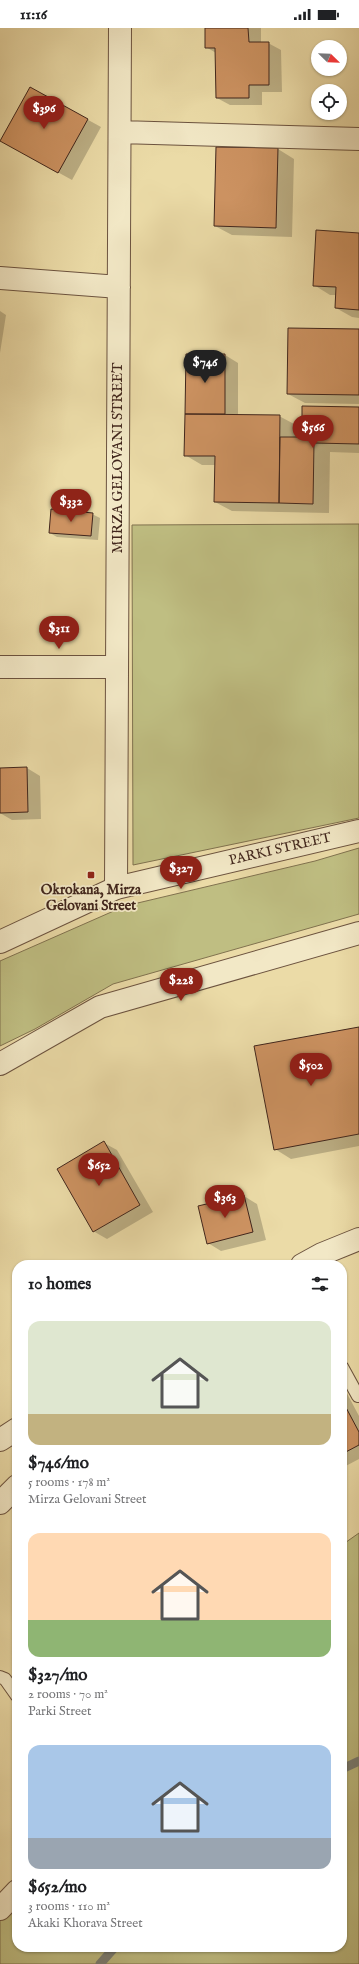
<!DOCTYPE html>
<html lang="en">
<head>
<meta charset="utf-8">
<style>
  body { margin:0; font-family:"IM FELL English",serif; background:#f6f6f6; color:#202124; height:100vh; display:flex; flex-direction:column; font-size:15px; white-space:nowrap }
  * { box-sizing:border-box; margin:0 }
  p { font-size:13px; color:#757577 }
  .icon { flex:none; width:22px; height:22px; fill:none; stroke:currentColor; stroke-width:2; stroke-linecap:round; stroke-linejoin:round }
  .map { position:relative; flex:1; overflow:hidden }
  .side { position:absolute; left:12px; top:1232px; width:335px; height:692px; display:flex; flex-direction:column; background:#fff; border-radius:16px; box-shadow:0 1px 3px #0004 }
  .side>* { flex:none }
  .needle { width:26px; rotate:113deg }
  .controls { position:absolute; left:311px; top:12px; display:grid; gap:8px }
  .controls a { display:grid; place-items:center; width:36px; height:36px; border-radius:50%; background:#fff; box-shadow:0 1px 3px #0004; font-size:20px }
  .price { position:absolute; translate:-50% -34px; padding:0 9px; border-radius:14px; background:#8f2418; color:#fff; font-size:13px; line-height:26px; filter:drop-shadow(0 1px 2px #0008) }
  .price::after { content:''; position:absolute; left:50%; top:24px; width:12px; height:9px; margin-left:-6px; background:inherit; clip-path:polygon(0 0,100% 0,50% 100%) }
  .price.active { background:#222; color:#fff }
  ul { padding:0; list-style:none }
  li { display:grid; align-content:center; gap:8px; height:212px; padding:0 16px }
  li span { display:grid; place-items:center; height:124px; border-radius:12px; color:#555 }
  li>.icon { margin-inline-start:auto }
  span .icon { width:72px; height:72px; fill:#fffc; stroke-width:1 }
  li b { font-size:17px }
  h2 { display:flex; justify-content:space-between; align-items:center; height:48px; padding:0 16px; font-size:17px }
  .status { display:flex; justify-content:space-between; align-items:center; height:28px; padding:0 20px; background:#fff; direction:ltr }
  .status svg { height:11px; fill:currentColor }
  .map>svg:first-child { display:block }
  .green { fill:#bfbe82; stroke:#80724f }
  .shadow { fill:#0003 }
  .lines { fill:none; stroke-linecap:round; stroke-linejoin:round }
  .stream { stroke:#787e76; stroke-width:9 }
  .building { fill:#cc9261; stroke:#41261c }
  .service-casing { stroke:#6c533f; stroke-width:14 }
  .minor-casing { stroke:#6c533f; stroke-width:24 }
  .tertiary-casing { stroke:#6c533f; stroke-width:24 }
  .service { stroke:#f2e8c6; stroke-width:12 }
  .minor { stroke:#f2e8c6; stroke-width:22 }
  .tertiary { stroke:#f2e8c6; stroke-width:22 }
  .poi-dot { fill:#8f2418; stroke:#f2e8c6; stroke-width:1.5 }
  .labels { text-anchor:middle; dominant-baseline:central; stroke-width:3.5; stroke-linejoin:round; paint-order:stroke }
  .street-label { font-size:14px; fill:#41261c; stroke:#f2e8c6 }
  .poi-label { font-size:14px; font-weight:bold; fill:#41261c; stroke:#f2e8c6 }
</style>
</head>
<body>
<div class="status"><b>11:16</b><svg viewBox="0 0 49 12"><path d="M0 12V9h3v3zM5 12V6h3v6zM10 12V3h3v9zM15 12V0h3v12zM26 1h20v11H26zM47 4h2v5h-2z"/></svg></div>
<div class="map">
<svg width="359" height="1936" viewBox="0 0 359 1936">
  <rect width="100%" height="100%" fill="#ebdba7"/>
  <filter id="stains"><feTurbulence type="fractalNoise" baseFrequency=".005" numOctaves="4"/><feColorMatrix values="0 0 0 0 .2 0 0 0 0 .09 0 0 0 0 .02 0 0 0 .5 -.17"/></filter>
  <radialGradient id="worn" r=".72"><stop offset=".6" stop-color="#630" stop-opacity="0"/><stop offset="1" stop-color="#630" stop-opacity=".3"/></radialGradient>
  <path class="green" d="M359 496V790L133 837 132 497Z
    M359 820V886L113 956 35 1001 0 1018V933L125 878 315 833Z
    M359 1505V1936H0V1893L17 1875V1919H342V1517Z"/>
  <path class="shadow" d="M206 0H261V15H268L281 22 282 64H262V77H230L217 70 216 25 206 19Z
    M30 60 101 99 72 152 14 120Z
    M278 121 294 131 292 209 232 207 215 198Z
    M359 206V290L352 289 336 280V267H330L314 257Z
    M0 283 6 287 0 325Z
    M359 302V376L305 375 288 366Z
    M225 327 238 335V387L279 388 296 397V410H303L359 380V425L330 424 329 485 232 483 215 474 216 437H202L185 427 186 386Z
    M92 486 100 490 98 512 57 509 50 505Z
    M27 740 40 748 41 791 12 792 0 785V741Z
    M359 1000V1118L291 1131 275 1121Z
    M104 1115 117 1122 153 1184 107 1211 93 1203Z
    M244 1168 257 1176 266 1212 221 1223 208 1215Z
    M342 1356 359 1388V1431L342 1440Z"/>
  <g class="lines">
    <path class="stream" d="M342 1741 359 1733
      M100 1936 115 1919"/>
  </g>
  <path class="building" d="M205 0H248L249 14H269V57H249V70H216L215 20H205Z
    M30 59 88 91 58 145 0 113Z
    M216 119 278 120 276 200 214 198Z
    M316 202 359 205V282L335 280 336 259 313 258Z
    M288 300 359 301V367L287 366Z
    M186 326H225V386H185Z
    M302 378 359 379V416L314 415 313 476 279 475 280 409H302Z
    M185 386 280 387 279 475 214 474 215 428H184Z
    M51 481 93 485 91 508 49 505Z
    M27 739 28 784 0 785V740Z
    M359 999V1106L274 1122 254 1018Z
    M104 1113 140 1177 93 1204 57 1141Z
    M244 1167 253 1204 207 1216 198 1178Z
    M342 1372 359 1404V1417L342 1426Z"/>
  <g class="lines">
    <g class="service-casing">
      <path id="service" d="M342 1339 358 1368
        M0 1649 5 1651 17 1668"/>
    </g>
    <g class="minor-casing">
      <path id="minor" d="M120 104 359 111
        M0 250 119 259
        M0 639H117
        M116 860 120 0
        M0 1036 100 979 359 905
        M302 1237 322 1226 359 1211
        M0 1412 17 1401
        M0 1475 17 1458
        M0 1881 17 1863"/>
    </g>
    <g class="tertiary-casing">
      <path id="tertiary" d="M0 914 116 860 359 803"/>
    </g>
    <use href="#service" class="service"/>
    <use href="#minor" class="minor"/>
    <use href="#tertiary" class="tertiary"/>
  </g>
  <rect class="poi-dot" x="87" y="843" width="8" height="8" rx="2"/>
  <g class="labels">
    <g class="street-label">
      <text transform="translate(118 430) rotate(-90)">MIRZA GELOVANI STREET</text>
      <text transform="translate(280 821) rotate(-13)">PARKI STREET</text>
    </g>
    <g class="poi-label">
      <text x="91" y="862">Okrokana, Mirza<tspan x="91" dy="16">Gelovani Street</tspan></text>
    </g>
  </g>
  <rect width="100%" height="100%" filter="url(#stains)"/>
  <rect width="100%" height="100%" fill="url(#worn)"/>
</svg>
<div class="controls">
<a><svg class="needle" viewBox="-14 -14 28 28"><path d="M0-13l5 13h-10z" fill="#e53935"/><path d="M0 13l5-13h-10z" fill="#757577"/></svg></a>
<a><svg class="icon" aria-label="locate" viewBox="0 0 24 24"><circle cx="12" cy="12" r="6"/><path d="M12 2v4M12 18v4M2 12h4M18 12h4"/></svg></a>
</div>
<b class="price" style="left:44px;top:102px">$396</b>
<b class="price active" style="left:205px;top:356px">$746</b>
<b class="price" style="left:313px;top:421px">$566</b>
<b class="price" style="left:71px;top:495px">$332</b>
<b class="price" style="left:59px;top:622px">$311</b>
<b class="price" style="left:181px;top:862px">$327</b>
<b class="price" style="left:181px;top:974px">$228</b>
<b class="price" style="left:311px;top:1059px">$502</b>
<b class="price" style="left:99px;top:1159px">$652</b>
<b class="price" style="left:225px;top:1191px">$363</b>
<section class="side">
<h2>10 homes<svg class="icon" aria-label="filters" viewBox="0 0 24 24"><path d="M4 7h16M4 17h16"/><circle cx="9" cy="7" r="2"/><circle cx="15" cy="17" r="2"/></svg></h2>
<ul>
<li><span style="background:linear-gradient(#dfe7d0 75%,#c2b280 0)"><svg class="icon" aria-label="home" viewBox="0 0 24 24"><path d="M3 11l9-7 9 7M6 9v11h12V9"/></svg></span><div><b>$746/mo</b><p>5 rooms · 178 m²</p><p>Mirza Gelovani Street</p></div></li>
<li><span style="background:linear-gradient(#ffd9b3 70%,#8fb573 0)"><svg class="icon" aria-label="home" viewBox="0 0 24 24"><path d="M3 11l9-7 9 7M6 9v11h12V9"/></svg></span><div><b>$327/mo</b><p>2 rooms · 70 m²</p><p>Parki Street</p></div></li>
<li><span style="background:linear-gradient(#a9c7e8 75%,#9aa5b1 0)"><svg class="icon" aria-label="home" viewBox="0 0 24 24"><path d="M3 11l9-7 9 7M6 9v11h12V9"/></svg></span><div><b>$652/mo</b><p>3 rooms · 110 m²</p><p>Akaki Khorava Street</p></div></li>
</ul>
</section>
</div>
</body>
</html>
